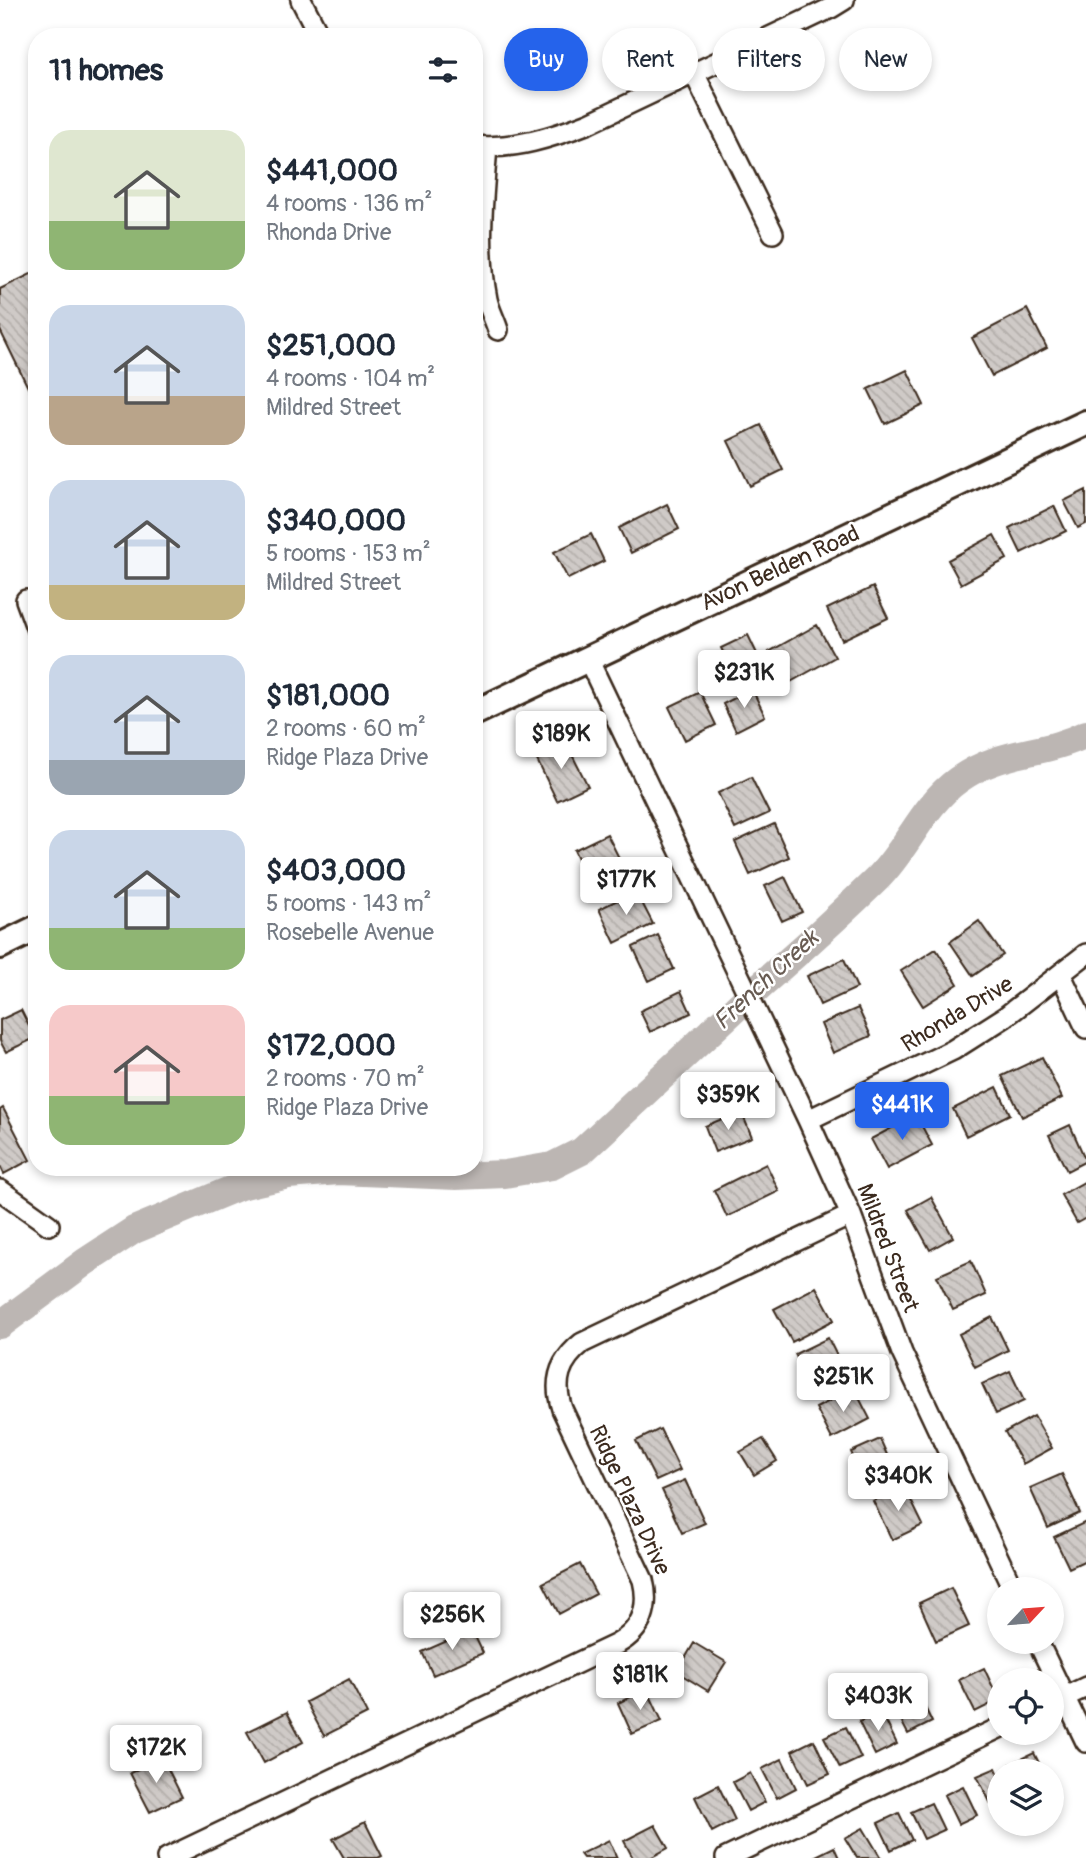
<!DOCTYPE html>
<html lang="en">
<head>
<meta charset="utf-8">
<style>
  body { margin:0; font-family:Pangolin,sans-serif; background:#f6f6f7; color:#1f2937; height:100vh; display:flex; flex-direction:column; font-size:26px; white-space:nowrap }
  * { box-sizing:border-box; margin:0 }
  p { font-size:23px; color:#747a83 }
  .icon { flex:none; width:38px; height:38px; fill:none; stroke:currentColor; stroke-width:2; stroke-linecap:round; stroke-linejoin:round }
  .map { position:relative; flex:1; overflow:hidden }
  .sheet { position:absolute; left:28px; top:28px; width:455px; height:1148px; display:flex; flex-direction:column; background:#fff; border-radius:28px; box-shadow:0 4px 10px #0003 }
  .sheet>* { flex:none }
  .banner { position:absolute; left:504px; top:28px; width:476px; height:63px; display:flex; gap:14px }
  .needle { width:46px; rotate:64deg }
  .buttons { position:absolute; left:987px; top:1577px; display:grid; gap:14px }
  .buttons a { display:grid; place-items:center; width:77px; height:77px; border-radius:50%; background:#fff; box-shadow:0 4px 10px #0003; font-size:35px }
  .price { position:absolute; translate:-50% -60px; padding:0 16px; border-radius:7px; background:#fff; color:#222; font-size:23px; line-height:46px; filter:drop-shadow(0 2px 4px #0008) }
  .price::after { content:''; position:absolute; left:50%; top:42px; width:21px; height:16px; margin-left:-10px; background:inherit; clip-path:polygon(0 0,100% 0,50% 100%) }
  .price.selected { background:#2563eb; color:#fff }
  ul { padding:0; list-style:none }
  li { display:flex; align-items:center; gap:21px; height:175px; padding:0 21px }
  li span { display:grid; place-items:center; flex:none; width:196px; height:140px; border-radius:21px; color:#555 }
  li>.icon { margin-inline-start:auto }
  span .icon { width:84px; height:84px; fill:#fffc; stroke-width:1 }
  li b { font-size:30px }
  h2 { display:flex; justify-content:space-between; align-items:center; height:84px; padding:0 21px; font-size:30px }
  .tag { padding:0 24px; border-radius:32px; background:#fff; box-shadow:0 4px 10px #0003; font-size:24px; line-height:63px }
  .tag.selected { background:#2563eb; color:#fff }
  .map>svg:first-child { display:block }
  .lines { fill:none; stroke-linecap:round; stroke-linejoin:round }
  .river { stroke:#bcb6b3; stroke-width:28 }
  .building { fill:url(#building-back-hatch); stroke:#3b2a1e; stroke-width:2 }
  .minor-casing { stroke:#3b2a1e; stroke-width:24 }
  .major-casing { stroke:#3b2a1e; stroke-width:30 }
  .minor { stroke:#fff; stroke-width:19 }
  .major { stroke:#fff; stroke-width:24 }
  .labels { text-anchor:middle; dominant-baseline:central; stroke-width:5; stroke-linejoin:round; paint-order:stroke }
  .street-label { font-size:23px; fill:#3b2a1e; stroke:#fff }
  .water-label { font-size:24px; font-style:italic; fill:#685b52; stroke:#fff }
</style>
</head>
<body>
<div class="map">
<svg width="1086" height="1858" viewBox="0 0 1086 1858">
  <defs>
    <pattern id="building-back-hatch" width="6" height="6" patternUnits="userSpaceOnUse" patternTransform="scale(1.75)"><rect width="6" height="6" fill="#cfcac7"/><path d="M-1 5l2 2M0 0l6 6M5-1l2 2" fill="none" stroke="#b3aeaa"/></pattern>
  </defs>
  <rect width="100%" height="100%" fill="#fff"/>
  <filter id="ink" filterUnits="userSpaceOnUse"><feTurbulence type="fractalNoise" baseFrequency=".0143" numOctaves="2"/><feDisplacementMap in="SourceGraphic" scale="14" xChannelSelector="R" yChannelSelector="G"/><feConvolveMatrix kernelMatrix="1 2 1 2 8 2 1 2 1" color-interpolation-filters="sRGB"/></filter>
  <g filter="url(#ink)">
    <g class="lines">
      <path class="river" d="M0 1325 85 1262 134 1230 240 1186 288 1175 339 1171 456 1176 505 1174 552 1166 582 1151C642 1096 701 1040 761 985 801 950 840 915 878 878 908 848 923 805 958 780 1001 749 1042 756 1086 734"/>
    </g>
    <path class="building" d="M37 271V406L0 330V289Z
      M1027 309 1047 348 992 376 972 338Z
      M907 370 924 405 885 424 868 389Z
      M761 425 783 470 750 486 728 441Z
      M1086 490V524L1078 528 1064 501Z
      M667 504 679 529 631 553 619 528Z
      M1054 506 1066 531 1021 553 1009 528Z
      M591 534 604 561 568 579 554 552Z
      M994 535 1007 559 961 584 948 560Z
      M873 587 888 618 842 640 827 609Z
      M817 625 835 657 787 684 769 652Z
      M748 635 761 662 734 675 721 648Z
      M752 689 765 716 736 731 723 704Z
      M700 692 716 725 685 740 669 707Z
      M565 741 588 786 557 801 535 756Z
      M751 777 769 813 735 829 718 793Z
      M774 824 789 857 750 875 735 842Z
      M607 834 628 876 594 892 574 850Z
      M785 877 802 912 782 921 765 886Z
      M636 891 653 924 615 943 599 909Z
      M979 921 1003 955 973 976 950 942Z
      M658 935 674 969 649 981 633 947Z
      M936 949 958 984 923 1006 901 971Z
      M844 959 857 988 820 1005 807 976Z
      M681 991 691 1013 650 1032 640 1011Z
      M858 1008 871 1036 833 1053 821 1024Z
      M21 1010 35 1038 6 1052 0 1041V1020Z
      M1042 1057 1062 1098 1022 1117 1002 1076Z
      M997 1087 1010 1114 966 1136 953 1109Z
      M3 1108 30 1160 4 1174 0 1166V1110Z
      M741 1111 752 1137 715 1152 705 1126Z
      M916 1115 932 1145 887 1169 871 1139Z
      M1070 1125 1086 1161 1067 1171 1049 1135Z
      M766 1164 779 1191 727 1217 714 1190Z
      M1086 1181V1218L1077 1223 1061 1195Z
      M931 1197 953 1237 930 1250 908 1210Z
      M971 1261 986 1295 953 1310 937 1276Z
      M816 1287 834 1320 792 1342 774 1309Z
      M992 1317 1008 1350 975 1367 959 1334Z
      M828 1338 845 1372 812 1388 795 1354Z
      M1010 1371 1024 1401 996 1414 982 1384Z
      M854 1388 870 1419 832 1439 816 1408Z
      M1034 1416 1052 1448 1023 1464 1005 1432Z
      M660 1429 680 1470 656 1481 636 1441Z
      M763 1439 777 1461 754 1475 740 1452Z
      M880 1439 896 1475 867 1488 851 1452Z
      M1062 1474 1080 1513 1048 1528 1030 1488Z
      M685 1480 705 1523 682 1533 662 1490Z
      M904 1486 923 1525 892 1540 873 1501Z
      M1086 1522V1560L1069 1568 1054 1537Z
      M580 1564 596 1594 559 1614 543 1583Z
      M951 1588 969 1626 936 1641 919 1603Z
      M472 1630 483 1653 433 1675 422 1652Z
      M694 1643 726 1662 708 1691 677 1672Z
      M984 1668 999 1700 975 1712 959 1680Z
      M349 1679 367 1714 324 1736 306 1702Z
      M647 1689 662 1721 632 1734 618 1703Z
      M919 1695 932 1722 908 1734 894 1707Z
      M881 1711 897 1744 875 1755 859 1722Z
      M287 1712 303 1742 264 1763 247 1732Z
      M846 1727 861 1758 840 1768 824 1737Z
      M814 1740 830 1774 808 1784 792 1751Z
      M1034 1753 1043 1771H1014L1011 1764Z
      M162 1757 182 1797 150 1812 130 1773Z
      M782 1759 796 1788 777 1798 762 1769Z
      M996 1768 999 1775V1805L993 1808 977 1776Z
      M750 1773 765 1802 748 1811 733 1782Z
      M718 1785 735 1820 712 1832 695 1797Z
      M963 1786 977 1815 958 1824 944 1795Z
      M931 1803 944 1830 924 1839 911 1812Z
      M899 1813 912 1840 891 1850 878 1823Z
      M365 1822 382 1856 378 1858H344L333 1839Z
      M655 1825 668 1848 650 1858H633L624 1841Z
      M863 1828 881 1858H857L845 1838Z
      M609 1840 617 1858H583L580 1854Z
      M834 1847 839 1858H812Z"/>
    <g class="lines">
      <g class="minor-casing">
        <path id="minor" d="M301 0 320 37
          M694 73 773 233
          M474 146C514 150 553 137 589 123L831 8 844 0
          M487 147C483 197 477 249 487 299 489 309 495 320 498 330
          M26 600 37 630
          M588 659 808 1120 851 1215 902 1353 1013 1589
          M1061 975 1086 1028
          M808 1120 953 1050 1005 1017 1086 954
          M0 1190 49 1225
          M1038 1642 1086 1742
          M1052 1703 1086 1687
          M167 1858 617 1644C642 1630 650 1608 643 1580L562 1409C553 1382 559 1361 582 1343L851 1215
          M726 1858 999 1728"/>
      </g>
      <g class="major-casing">
        <path id="major" d="M474 713 1086 423
          M0 946 37 928"/>
      </g>
      <use href="#minor" class="minor"/>
      <use href="#major" class="major"/>
    </g>
  </g>
  <g class="labels">
    <g class="street-label">
      <text transform="translate(780 568) rotate(-25)">Avon Belden Road</text>
      <text transform="translate(957 1014) rotate(-31)">Rhonda Drive</text>
      <text transform="translate(888 1248) rotate(69)">Mildred Street</text>
      <text transform="translate(630 1500) rotate(65)">Ridge Plaza Drive</text>
    </g>
    <g class="water-label">
      <text transform="translate(766 980) rotate(-43)">French Creek</text>
    </g>
  </g>
</svg>
<div class="buttons">
<a><svg class="needle" viewBox="-14 -14 28 28"><path d="M0-13l5 13h-10z" fill="#e53935"/><path d="M0 13l5-13h-10z" fill="#747a83"/></svg></a>
<a><svg class="icon" aria-label="locate" viewBox="0 0 24 24"><circle cx="12" cy="12" r="6"/><path d="M12 2v4M12 18v4M2 12h4M18 12h4"/></svg></a>
<a><svg class="icon" aria-label="layers" viewBox="0 0 24 24"><path d="M12 4l9 5-9 5-9-5zM3 14l9 5 9-5"/></svg></a>
</div>
<b class="price" style="left:744px;top:710px">$231K</b>
<b class="price" style="left:561px;top:771px">$189K</b>
<b class="price" style="left:626px;top:917px">$177K</b>
<b class="price" style="left:728px;top:1132px">$359K</b>
<b class="price selected" style="left:902px;top:1142px">$441K</b>
<b class="price" style="left:843px;top:1414px">$251K</b>
<b class="price" style="left:898px;top:1513px">$340K</b>
<b class="price" style="left:452px;top:1652px">$256K</b>
<b class="price" style="left:640px;top:1712px">$181K</b>
<b class="price" style="left:878px;top:1733px">$403K</b>
<b class="price" style="left:156px;top:1785px">$172K</b>
<div class="banner">
<a class="tag selected">Buy</a>
<a class="tag">Rent</a>
<a class="tag">Filters</a>
<a class="tag">New</a>
</div>
<section class="sheet">
<h2>11 homes<svg class="icon" aria-label="filters" viewBox="0 0 24 24"><path d="M4 7h16M4 17h16"/><circle cx="9" cy="7" r="2"/><circle cx="15" cy="17" r="2"/></svg></h2>
<ul>
<li><span style="background:linear-gradient(#dfe7d0 65%,#8fb573 0)"><svg class="icon" aria-label="home" viewBox="0 0 24 24"><path d="M3 11l9-7 9 7M6 9v11h12V9"/></svg></span><div><b>$441,000</b><p>4 rooms · 136 m²</p><p>Rhonda Drive</p></div></li>
<li><span style="background:linear-gradient(#c9d6e8 65%,#b9a48a 0)"><svg class="icon" aria-label="home" viewBox="0 0 24 24"><path d="M3 11l9-7 9 7M6 9v11h12V9"/></svg></span><div><b>$251,000</b><p>4 rooms · 104 m²</p><p>Mildred Street</p></div></li>
<li><span style="background:linear-gradient(#c9d6e8 75%,#c2b280 0)"><svg class="icon" aria-label="home" viewBox="0 0 24 24"><path d="M3 11l9-7 9 7M6 9v11h12V9"/></svg></span><div><b>$340,000</b><p>5 rooms · 153 m²</p><p>Mildred Street</p></div></li>
<li><span style="background:linear-gradient(#c9d6e8 75%,#9aa5b1 0)"><svg class="icon" aria-label="home" viewBox="0 0 24 24"><path d="M3 11l9-7 9 7M6 9v11h12V9"/></svg></span><div><b>$181,000</b><p>2 rooms · 60 m²</p><p>Ridge Plaza Drive</p></div></li>
<li><span style="background:linear-gradient(#c9d6e8 70%,#8fb573 0)"><svg class="icon" aria-label="home" viewBox="0 0 24 24"><path d="M3 11l9-7 9 7M6 9v11h12V9"/></svg></span><div><b>$403,000</b><p>5 rooms · 143 m²</p><p>Rosebelle Avenue</p></div></li>
<li><span style="background:linear-gradient(#f6c9c9 65%,#8fb573 0)"><svg class="icon" aria-label="home" viewBox="0 0 24 24"><path d="M3 11l9-7 9 7M6 9v11h12V9"/></svg></span><div><b>$172,000</b><p>2 rooms · 70 m²</p><p>Ridge Plaza Drive</p></div></li>
</ul>
</section>
</div>
</body>
</html>
